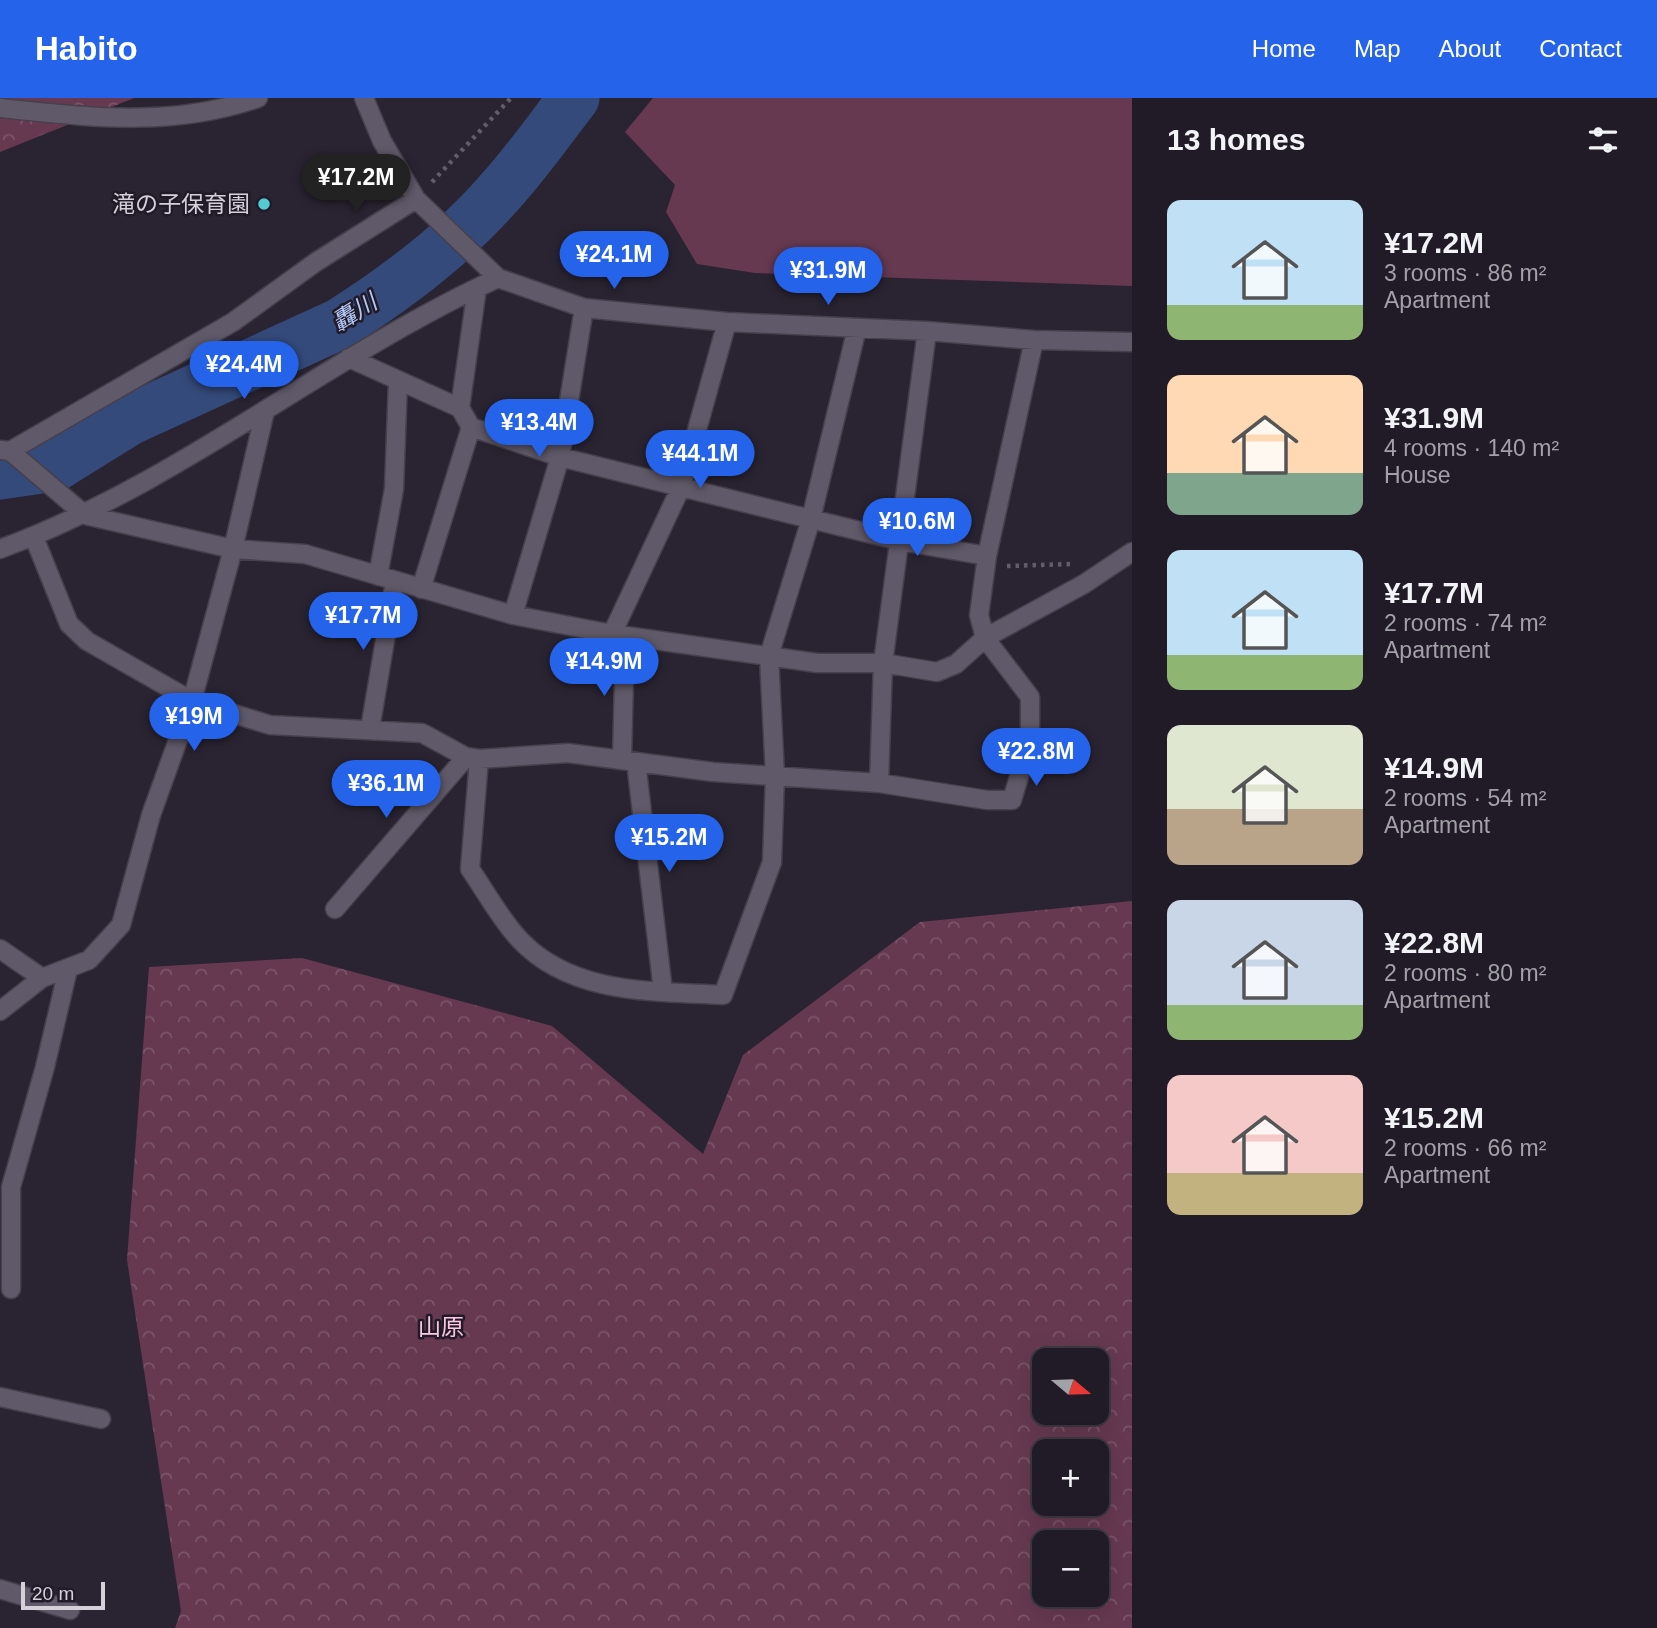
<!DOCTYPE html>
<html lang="en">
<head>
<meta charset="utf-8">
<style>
  body { margin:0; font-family:Arial,"Noto Sans JP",sans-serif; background:#2d2832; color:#f1f3f6; height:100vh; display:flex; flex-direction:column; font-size:26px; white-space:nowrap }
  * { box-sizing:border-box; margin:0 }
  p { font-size:23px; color:#a2a1a7 }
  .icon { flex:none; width:38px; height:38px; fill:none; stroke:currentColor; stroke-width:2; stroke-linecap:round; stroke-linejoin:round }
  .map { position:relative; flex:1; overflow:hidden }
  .drawer { display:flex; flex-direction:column; background:#201b26; width:525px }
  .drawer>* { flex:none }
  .needle { width:46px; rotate:109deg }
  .buttons { position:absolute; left:1032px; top:1250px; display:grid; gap:14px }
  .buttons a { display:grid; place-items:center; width:77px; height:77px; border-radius:14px; background:#201b26; box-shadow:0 7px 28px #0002,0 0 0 2px #3d3943; font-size:35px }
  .scale { position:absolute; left:21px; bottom:18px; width:84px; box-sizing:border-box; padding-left:7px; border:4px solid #d4d0d9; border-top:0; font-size:19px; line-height:24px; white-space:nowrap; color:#d4d0d9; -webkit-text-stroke:5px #211a28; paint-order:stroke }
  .price { position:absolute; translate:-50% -60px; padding:0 16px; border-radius:24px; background:#2563eb; color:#fff; font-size:23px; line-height:46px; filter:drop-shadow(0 2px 4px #0008) }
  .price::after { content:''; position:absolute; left:50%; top:42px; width:21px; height:16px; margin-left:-10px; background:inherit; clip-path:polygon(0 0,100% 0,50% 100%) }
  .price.current { background:#222; color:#fff }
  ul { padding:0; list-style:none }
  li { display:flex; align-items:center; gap:21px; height:175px; padding:0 35px }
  li span { display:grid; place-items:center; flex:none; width:196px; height:140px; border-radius:14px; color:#555 }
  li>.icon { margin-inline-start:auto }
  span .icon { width:84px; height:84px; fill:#fffc; stroke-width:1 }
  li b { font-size:30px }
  h2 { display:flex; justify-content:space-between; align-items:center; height:84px; padding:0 35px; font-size:30px }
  header { display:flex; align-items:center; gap:42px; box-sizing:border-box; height:98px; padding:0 35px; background:#2563eb; color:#fff }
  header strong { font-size:33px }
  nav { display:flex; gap:38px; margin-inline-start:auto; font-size:24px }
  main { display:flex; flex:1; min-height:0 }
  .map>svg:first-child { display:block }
  .forest { fill:url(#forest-crowns); fill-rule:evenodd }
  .pitch { fill:#663950 }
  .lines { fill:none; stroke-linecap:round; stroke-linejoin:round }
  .river { stroke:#344a7a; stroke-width:51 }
  .minor-casing { stroke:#45404b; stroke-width:21 }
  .path { stroke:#625d69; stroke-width:4.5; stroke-dasharray:3.5 5; stroke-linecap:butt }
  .minor { stroke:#605969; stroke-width:18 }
  .poi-dot { fill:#51ccd4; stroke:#211a28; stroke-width:2.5 }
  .labels { text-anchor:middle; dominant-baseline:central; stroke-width:5; stroke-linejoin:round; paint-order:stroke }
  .poi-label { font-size:23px; fill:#d4d0d9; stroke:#211a28; text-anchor:end }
  .park-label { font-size:23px; fill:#fdc7e1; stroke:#211a28 }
  .water-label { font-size:24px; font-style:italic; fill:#b2c9f7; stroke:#211a28 }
</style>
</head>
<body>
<header>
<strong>Habito</strong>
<nav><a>Home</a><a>Map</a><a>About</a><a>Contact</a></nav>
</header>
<main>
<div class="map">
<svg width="1132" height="1530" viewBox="0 0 1132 1530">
  <defs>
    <pattern id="forest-crowns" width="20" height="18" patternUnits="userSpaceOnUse" patternTransform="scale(1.75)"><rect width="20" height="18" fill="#663950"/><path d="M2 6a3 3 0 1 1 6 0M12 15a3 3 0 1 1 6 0" fill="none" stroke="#7b5569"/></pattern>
  </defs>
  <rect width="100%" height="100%" fill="#2a2432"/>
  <path class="forest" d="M0 0H134L0 54Z
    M1132 803V1530H175L181 1513 127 1162 149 869 302 860 552 928 703 1056 743 957 920 824ZM1045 1262H1097V1314H1045ZM1045 1353H1097V1405H1045ZM1045 1444H1097V1496H1045Z"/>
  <path class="pitch" d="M653 0H1132V188L755 175 697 166 666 114 675 87 625 34Z"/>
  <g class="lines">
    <path class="river" d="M0 376 55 368 129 322 339 226C396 190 452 148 497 97 525 67 549 32 574 0"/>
    <g class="minor-casing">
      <path id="minor" d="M364 0 382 43 416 101 498 180 584 210 727 224 927 233 1034 242 1132 244
        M0 10C89 19 171 30 258 0
        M349 260 460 310 471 329 560 359 681 389 900 443 987 458
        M460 310 477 190
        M0 352 10 353 85 417 233 451 305 456 513 517 612 536 817 565H883L937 574 956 566 985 540 1084 486 1132 454
        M10 353 233 224 316 164 416 101
        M34 439 69 526 87 543 192 603 270 627 422 635 466 659 479 661 568 655 713 674 879 685 987 702H1012L1030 642V599L985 540 979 517 987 458 1034 242
        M0 451C178 386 326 259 498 180
        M378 478 394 391 398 282
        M421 491 471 329
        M513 517 560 359 584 210
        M612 536 681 389 727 224
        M370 631 395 483
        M479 661 470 771C486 794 501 822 520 842 572 897 654 893 723 897L772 764 775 678 769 558 811 421 857 230
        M622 662 625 538
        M636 664 663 893
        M879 685 883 565 927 233
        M335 811 466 659
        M0 851 42 880
        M0 913 42 880 89 862 121 827 151 717 192 603 233 451 265 313
        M11 1191V1089L45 969 68 871
        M0 1299 101 1321
        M0 1491 70 1512"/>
    </g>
    <path class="path" d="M432 84 511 0
      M1007 468 1072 466"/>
    <use href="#minor" class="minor"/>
  </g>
  <circle class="poi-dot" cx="264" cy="106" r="7"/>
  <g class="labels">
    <g class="poi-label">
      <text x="250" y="106">滝の子保育園</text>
    </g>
    <g class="park-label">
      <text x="441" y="1229">山原</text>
    </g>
    <g class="water-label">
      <text transform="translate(354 214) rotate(-32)">轟川</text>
    </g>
  </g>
</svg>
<div class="buttons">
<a><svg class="needle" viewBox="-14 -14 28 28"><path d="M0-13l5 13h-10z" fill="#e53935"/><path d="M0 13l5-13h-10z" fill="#a2a1a7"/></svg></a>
<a>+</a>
<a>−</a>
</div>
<div class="scale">20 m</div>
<b class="price current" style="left:356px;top:116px">¥17.2M</b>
<b class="price" style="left:614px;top:193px">¥24.1M</b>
<b class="price" style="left:828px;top:209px">¥31.9M</b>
<b class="price" style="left:244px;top:303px">¥24.4M</b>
<b class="price" style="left:539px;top:361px">¥13.4M</b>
<b class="price" style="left:700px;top:392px">¥44.1M</b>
<b class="price" style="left:917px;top:460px">¥10.6M</b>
<b class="price" style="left:363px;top:554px">¥17.7M</b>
<b class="price" style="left:604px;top:600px">¥14.9M</b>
<b class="price" style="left:194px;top:655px">¥19M</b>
<b class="price" style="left:1036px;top:690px">¥22.8M</b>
<b class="price" style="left:386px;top:722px">¥36.1M</b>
<b class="price" style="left:669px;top:776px">¥15.2M</b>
</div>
<section class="drawer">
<h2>13 homes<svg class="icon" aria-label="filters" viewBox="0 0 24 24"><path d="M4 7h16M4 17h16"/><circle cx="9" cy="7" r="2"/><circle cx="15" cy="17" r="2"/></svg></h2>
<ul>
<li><span style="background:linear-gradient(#bfe0f5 75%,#8fb573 0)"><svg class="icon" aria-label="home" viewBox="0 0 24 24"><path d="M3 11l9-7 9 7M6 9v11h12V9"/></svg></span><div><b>¥17.2M</b><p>3 rooms · 86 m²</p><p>Apartment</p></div></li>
<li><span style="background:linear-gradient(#ffd9b3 70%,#7fa58c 0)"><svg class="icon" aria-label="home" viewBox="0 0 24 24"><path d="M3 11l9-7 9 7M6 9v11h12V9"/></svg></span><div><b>¥31.9M</b><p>4 rooms · 140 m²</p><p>House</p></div></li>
<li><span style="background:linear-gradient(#bfe0f5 75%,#8fb573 0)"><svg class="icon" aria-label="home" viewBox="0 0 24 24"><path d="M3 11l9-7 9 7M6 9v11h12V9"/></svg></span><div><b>¥17.7M</b><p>2 rooms · 74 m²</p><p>Apartment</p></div></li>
<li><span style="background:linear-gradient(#dfe7d0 60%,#b9a48a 0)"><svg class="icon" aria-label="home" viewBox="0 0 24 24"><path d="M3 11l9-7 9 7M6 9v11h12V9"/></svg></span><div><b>¥14.9M</b><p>2 rooms · 54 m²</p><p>Apartment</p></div></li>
<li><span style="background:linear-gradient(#c9d6e8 75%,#8fb573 0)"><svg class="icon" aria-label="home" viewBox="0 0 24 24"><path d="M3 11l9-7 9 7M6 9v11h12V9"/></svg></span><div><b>¥22.8M</b><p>2 rooms · 80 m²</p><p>Apartment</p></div></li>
<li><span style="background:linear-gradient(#f6c9c9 70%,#c2b280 0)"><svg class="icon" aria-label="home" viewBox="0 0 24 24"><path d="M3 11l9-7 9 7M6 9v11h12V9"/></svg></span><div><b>¥15.2M</b><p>2 rooms · 66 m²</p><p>Apartment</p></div></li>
</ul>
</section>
</main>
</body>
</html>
